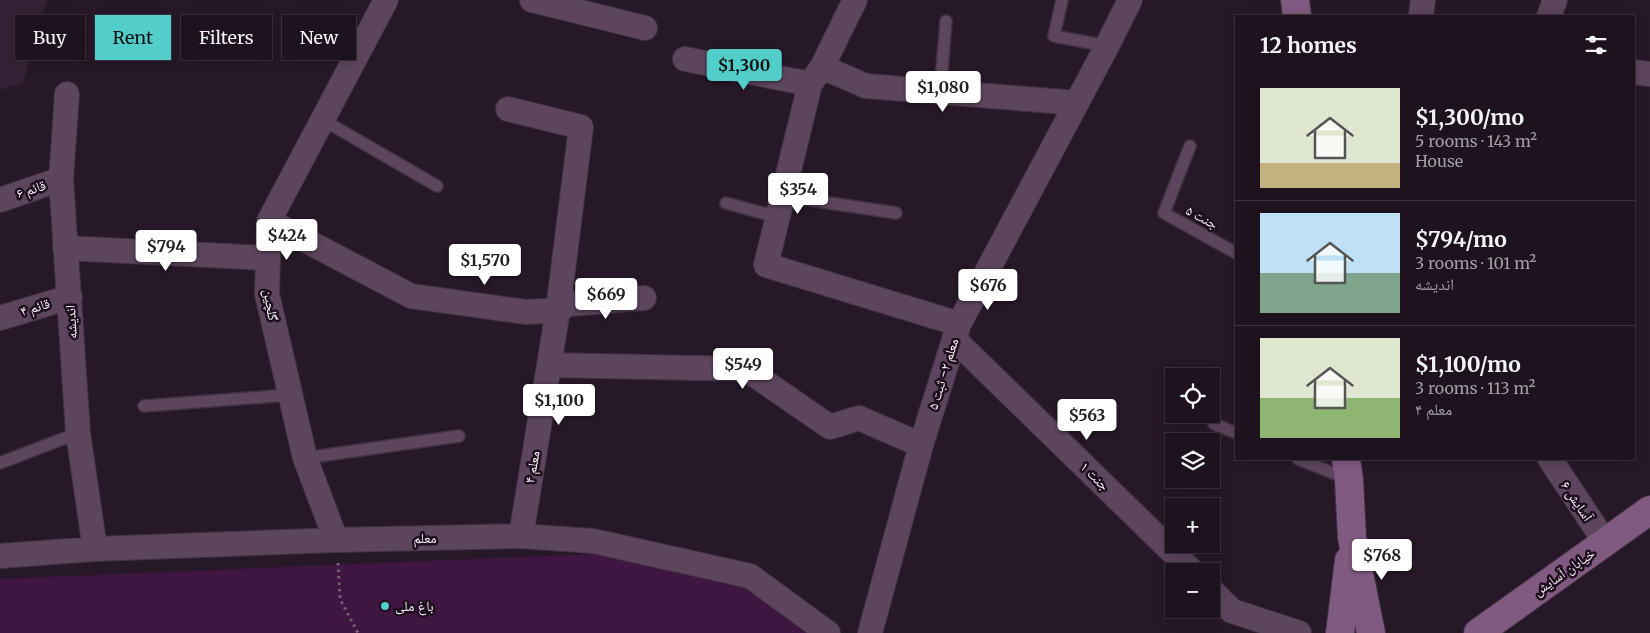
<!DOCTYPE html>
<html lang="en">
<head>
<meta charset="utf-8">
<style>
  body { margin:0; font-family:Merriweather,"Noto Naskh Arabic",serif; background:#2a202b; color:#f1f3f6; height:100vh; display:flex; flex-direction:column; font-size:19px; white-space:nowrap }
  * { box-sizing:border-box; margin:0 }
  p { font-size:16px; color:#a09ea4 }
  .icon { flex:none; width:28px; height:28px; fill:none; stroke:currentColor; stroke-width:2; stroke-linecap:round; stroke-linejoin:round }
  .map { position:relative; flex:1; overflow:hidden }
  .panel { position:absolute; left:1235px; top:15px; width:400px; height:445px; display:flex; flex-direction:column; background:#1d121e; border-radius:0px; box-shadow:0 2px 12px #0003,0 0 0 1px #3b323c }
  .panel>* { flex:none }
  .top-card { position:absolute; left:15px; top:15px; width:475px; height:45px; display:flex; gap:10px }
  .tools { position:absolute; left:1165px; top:368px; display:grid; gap:10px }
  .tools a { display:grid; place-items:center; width:55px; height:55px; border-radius:0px; background:#1d121e; box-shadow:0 2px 12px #0003,0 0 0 1px #3b323c; font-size:25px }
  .price { position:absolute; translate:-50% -42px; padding:0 11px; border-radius:5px; background:#fff; color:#222; font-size:16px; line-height:32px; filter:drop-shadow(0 1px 2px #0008) }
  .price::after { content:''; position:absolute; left:50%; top:30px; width:15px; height:11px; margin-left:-8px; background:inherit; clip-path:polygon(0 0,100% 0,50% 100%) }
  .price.current { background:#53cdca; color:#111 }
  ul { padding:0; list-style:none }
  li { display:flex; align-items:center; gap:15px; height:125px; padding:0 25px }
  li+li { border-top:1px solid #3b323c }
  li span { display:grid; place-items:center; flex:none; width:140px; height:100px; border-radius:0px; color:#555 }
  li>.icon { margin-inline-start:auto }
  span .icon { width:60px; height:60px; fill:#fffc; stroke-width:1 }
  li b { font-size:21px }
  h2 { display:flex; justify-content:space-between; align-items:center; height:60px; padding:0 25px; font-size:21px }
  .pill { padding:0 18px; border-radius:0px; background:#1d121e; box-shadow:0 2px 12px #0003,0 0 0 1px #3b323c; font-size:18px; line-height:45px }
  .pill.current { background:#53cdca; color:#111 }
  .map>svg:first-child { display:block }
  .built { fill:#352135 }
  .green { fill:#3f1541 }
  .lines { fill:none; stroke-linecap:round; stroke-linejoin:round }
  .lane-casing { stroke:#403241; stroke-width:14 }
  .street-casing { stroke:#403241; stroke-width:26 }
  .secondary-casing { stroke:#403241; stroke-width:30 }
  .path { stroke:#726472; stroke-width:3; stroke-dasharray:2.5 4; stroke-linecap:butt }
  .lane { stroke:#5d455e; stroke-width:11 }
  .street { stroke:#5d455e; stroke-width:24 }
  .secondary { stroke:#805a81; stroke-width:28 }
  .poi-dot { fill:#53cdca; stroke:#1e0f1e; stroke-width:2 }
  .labels { text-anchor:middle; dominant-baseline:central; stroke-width:5; stroke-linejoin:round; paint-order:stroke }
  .street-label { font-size:14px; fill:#faeffa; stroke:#1e0f1e }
  .poi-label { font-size:14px; fill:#faeffa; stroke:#1e0f1e; text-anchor:start }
</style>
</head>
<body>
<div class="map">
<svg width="1650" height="633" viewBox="0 0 1650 633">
  <rect width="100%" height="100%" fill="#271828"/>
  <path class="built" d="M0 0H47L23 83 0 90Z"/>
  <path class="green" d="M596 554 735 580 806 633H0V579Z"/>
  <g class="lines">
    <g class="lane-casing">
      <path id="lane" d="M1062 0 1054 36 1107 46
        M940 93 946 21
        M323 120 437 186
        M1190 146 1164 213 1236 253
        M783 196 896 213
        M726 203 777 217
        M144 406 289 395
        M1214 424 1236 433
        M305 458 459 436
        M1298 459 1348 479
        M0 463 78 433"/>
    </g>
    <g class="street-casing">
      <path id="street" d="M532 0 645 28
        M855 0 822 67 810 84 766 265 959 324
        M1421 16 1423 0
        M1549 16 1555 0
        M685 59 810 84
        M822 67 866 86 1077 103
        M1634 72 1650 74
        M67 94 61 179 78 433 95 549
        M508 109 581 127 558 310 521 536
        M0 200 61 179
        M269 221 411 296 526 312 558 310 569 304 644 298
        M65 248 268 258
        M0 318 70 297
        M954 339 1192 571
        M550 365 746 369 830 427 859 418 921 445
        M1550 459 1605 542
        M336 540 305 458 267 294 269 221 386 0
        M0 556 95 549 336 540 521 536 593 541 750 576 828 633
        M1211 590 1232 611 1299 633
        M870 633 921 445 959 324 1107 46 1130 0"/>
    </g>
    <g class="secondary-casing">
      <path id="secondary" d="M1295 0 1297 16
        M1346 459 1349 480 1352 538 1371 633
        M1340 633 1349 560
        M1478 633 1650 510"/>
    </g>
    <path class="path" d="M338 563 340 599 358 633"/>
    <use href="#lane" class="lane"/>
    <use href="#street" class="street"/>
    <use href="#secondary" class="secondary"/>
  </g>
  <circle class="poi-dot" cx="385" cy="606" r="5"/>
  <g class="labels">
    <g class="street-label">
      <text transform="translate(31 189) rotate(-18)">قائم ۶</text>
      <text transform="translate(1202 217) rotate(28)">جنت ۵</text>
      <text transform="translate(271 305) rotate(81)">گلچین</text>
      <text transform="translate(35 307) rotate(-17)">قائم ۴</text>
      <text transform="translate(71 322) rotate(-93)">اندیشه</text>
      <text transform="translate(943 374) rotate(-73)">معلم ۲- ثبت ۵</text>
      <text transform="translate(532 467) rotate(-80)">معلم ۴</text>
      <text transform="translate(1095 476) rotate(44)">جنت ۱</text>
      <text transform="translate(1577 501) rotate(56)">آسایش ۶</text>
      <text transform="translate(425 538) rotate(-1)">معلم</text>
      <text transform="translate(1564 572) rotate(-35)">خیابان آسایش</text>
    </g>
    <g class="poi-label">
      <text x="395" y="606">باغ ملی</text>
    </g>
  </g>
</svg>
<div class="tools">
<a><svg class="icon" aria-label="locate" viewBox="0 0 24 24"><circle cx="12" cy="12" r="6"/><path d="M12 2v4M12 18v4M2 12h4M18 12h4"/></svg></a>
<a><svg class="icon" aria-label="layers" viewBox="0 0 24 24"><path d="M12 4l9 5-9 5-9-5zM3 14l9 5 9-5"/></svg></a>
<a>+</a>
<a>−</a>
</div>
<b class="price current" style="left:744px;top:91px">$1,300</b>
<b class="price" style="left:943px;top:113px">$1,080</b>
<b class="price" style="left:798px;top:215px">$354</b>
<b class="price" style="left:287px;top:261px">$424</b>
<b class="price" style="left:166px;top:272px">$794</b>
<b class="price" style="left:485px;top:286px">$1,570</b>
<b class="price" style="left:988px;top:311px">$676</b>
<b class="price" style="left:606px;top:320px">$669</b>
<b class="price" style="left:743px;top:390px">$549</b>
<b class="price" style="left:559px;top:426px">$1,100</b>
<b class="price" style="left:1087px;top:441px">$563</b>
<b class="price" style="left:1382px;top:581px">$768</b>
<div class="top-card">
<a class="pill">Buy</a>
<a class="pill current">Rent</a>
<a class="pill">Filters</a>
<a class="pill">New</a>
</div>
<section class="panel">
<h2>12 homes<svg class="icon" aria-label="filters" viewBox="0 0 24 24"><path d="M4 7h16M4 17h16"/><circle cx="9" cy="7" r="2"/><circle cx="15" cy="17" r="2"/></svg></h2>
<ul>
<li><span style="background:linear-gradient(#dfe7d0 75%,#c2b280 0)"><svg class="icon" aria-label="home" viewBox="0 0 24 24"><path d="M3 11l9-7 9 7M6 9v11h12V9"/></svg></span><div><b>$1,300/mo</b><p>5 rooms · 143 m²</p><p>House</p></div></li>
<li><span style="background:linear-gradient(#bfe0f5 60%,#7fa58c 0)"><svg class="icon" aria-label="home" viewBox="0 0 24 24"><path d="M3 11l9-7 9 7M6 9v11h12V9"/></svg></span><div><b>$794/mo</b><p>3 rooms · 101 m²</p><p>اندیشه</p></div></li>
<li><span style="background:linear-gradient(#dfe7d0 60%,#8fb573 0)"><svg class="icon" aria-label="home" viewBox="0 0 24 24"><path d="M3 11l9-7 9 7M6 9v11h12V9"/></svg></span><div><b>$1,100/mo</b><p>3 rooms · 113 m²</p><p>معلم ۴</p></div></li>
</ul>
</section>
</div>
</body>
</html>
